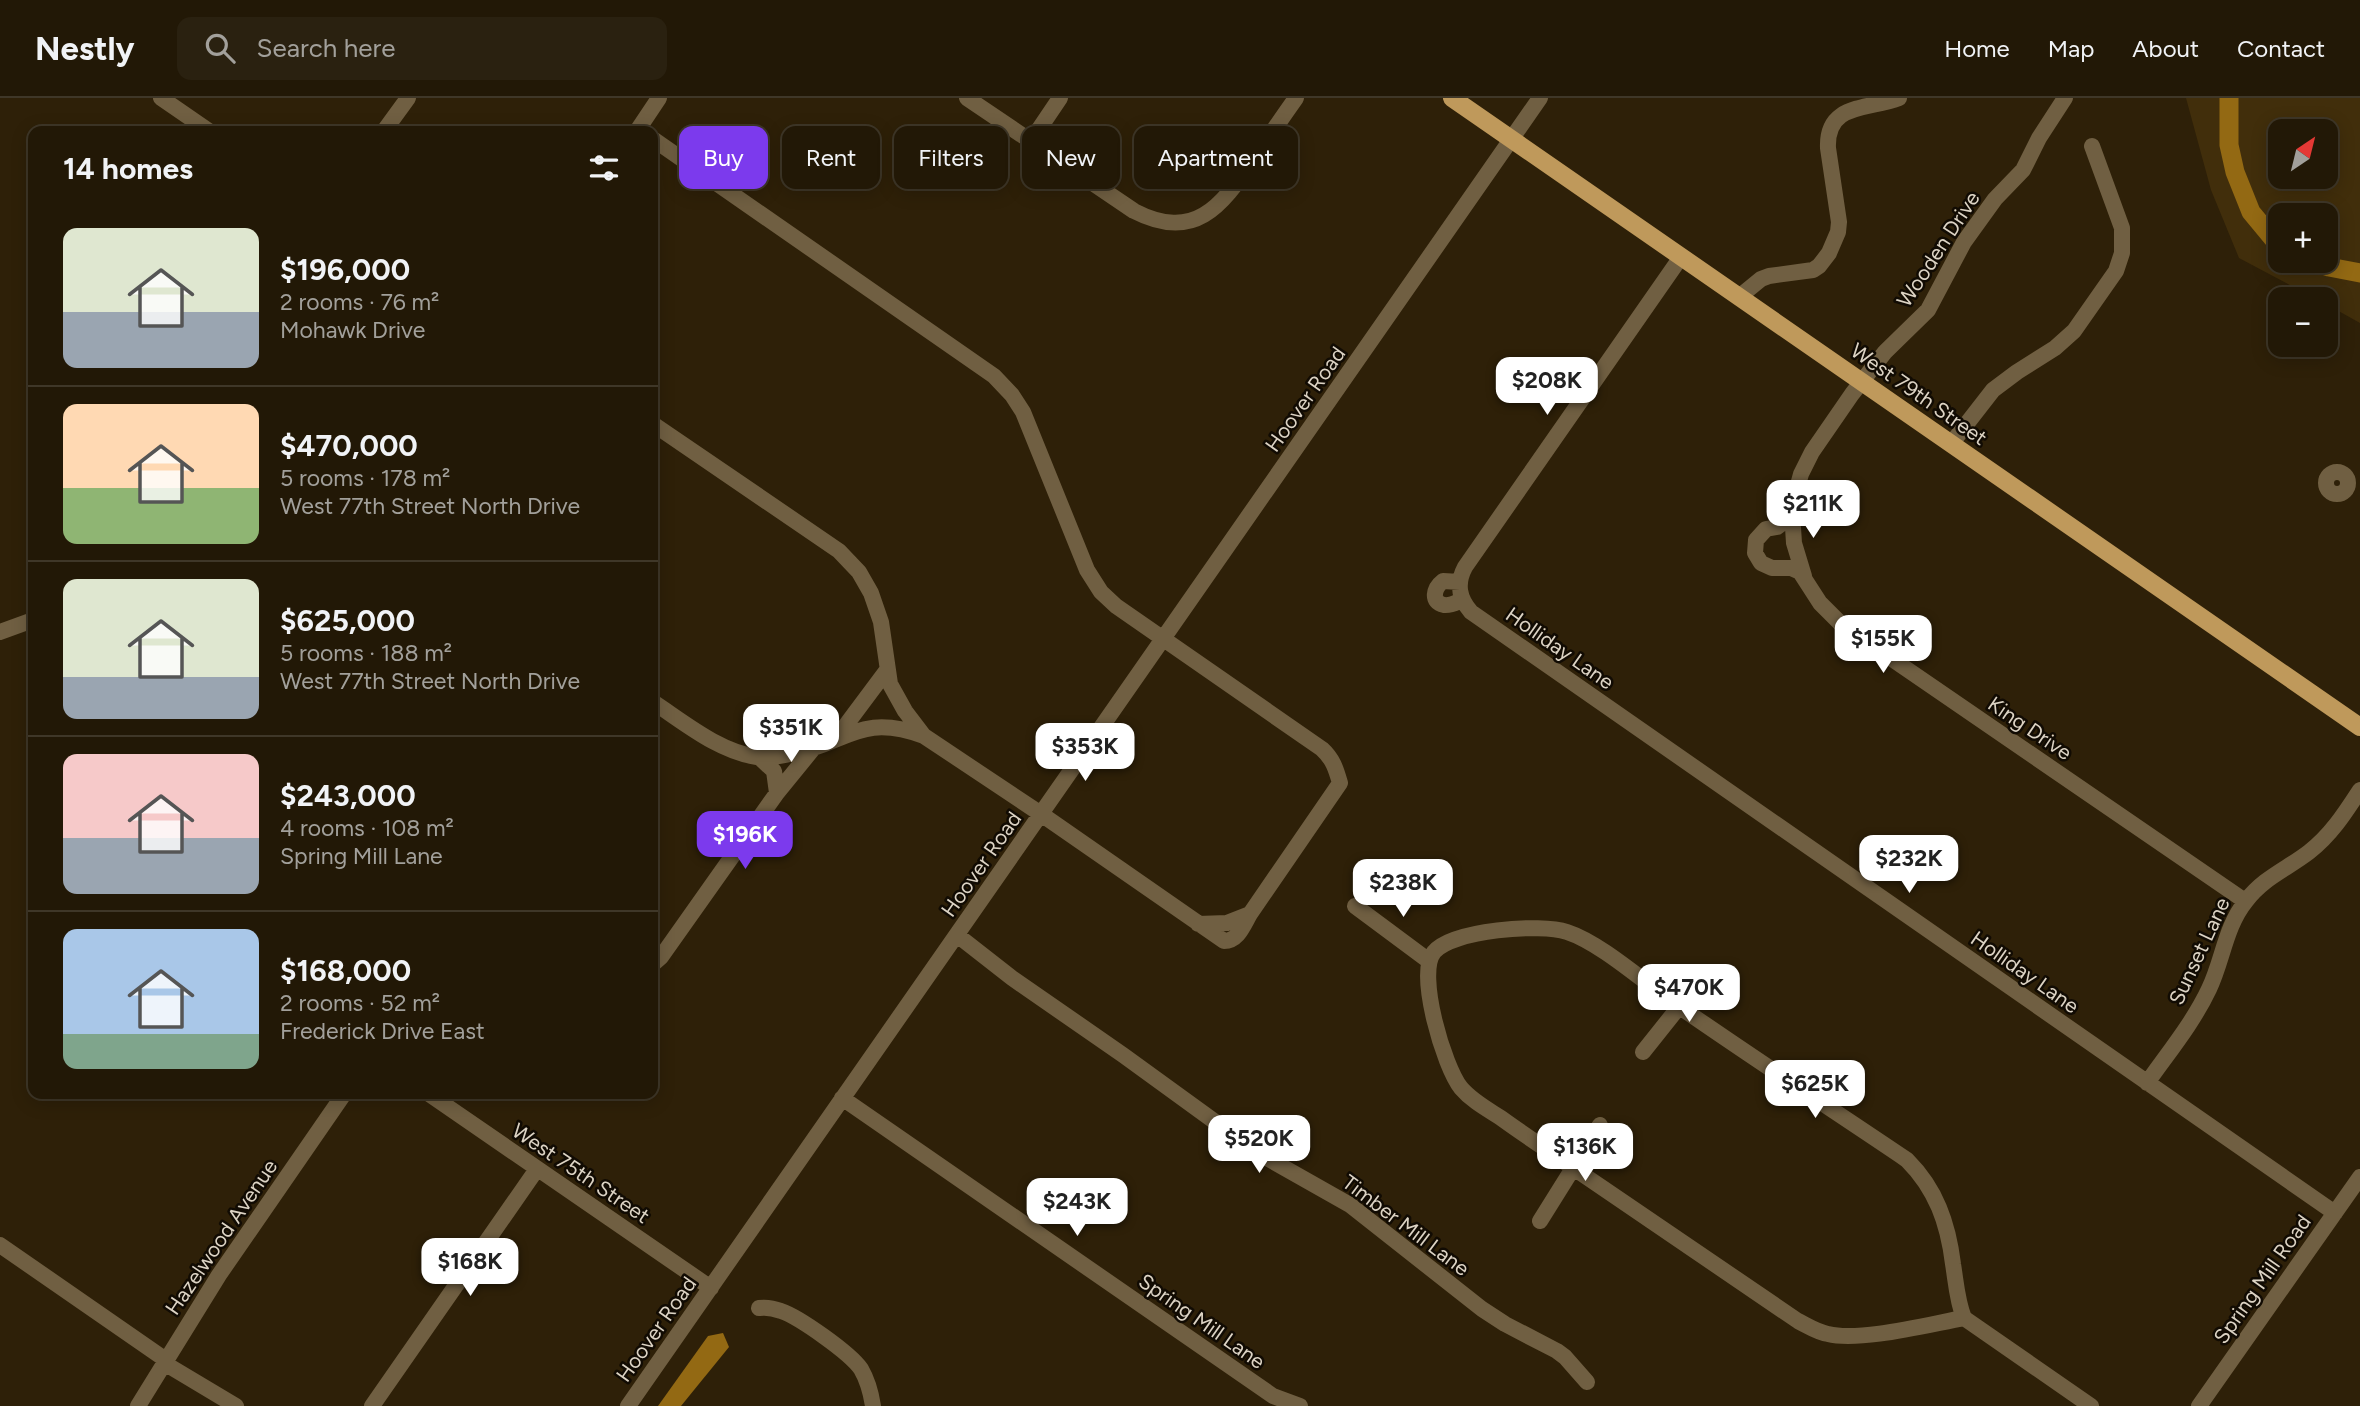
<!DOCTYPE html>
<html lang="en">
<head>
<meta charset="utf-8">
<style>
  body { margin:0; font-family:Figtree,sans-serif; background:#2a2110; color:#f1f3f6; height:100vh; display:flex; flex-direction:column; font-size:26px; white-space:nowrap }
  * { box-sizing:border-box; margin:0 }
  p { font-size:23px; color:#a2a09b }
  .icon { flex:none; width:38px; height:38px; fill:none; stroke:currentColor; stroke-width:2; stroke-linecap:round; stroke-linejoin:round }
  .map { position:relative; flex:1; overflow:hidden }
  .drawer { position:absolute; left:28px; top:28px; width:630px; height:973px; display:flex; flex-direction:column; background:#221806; border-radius:14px; box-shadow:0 4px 18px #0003,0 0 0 2px #3f3728 }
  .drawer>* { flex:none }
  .guide { position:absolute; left:679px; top:28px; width:665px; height:63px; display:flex; gap:14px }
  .needle { width:46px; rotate:35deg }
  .fabs { position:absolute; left:2268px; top:21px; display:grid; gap:14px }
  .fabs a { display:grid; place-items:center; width:70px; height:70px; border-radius:14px; background:#221806; box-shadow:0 4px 18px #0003,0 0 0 2px #3f3728; font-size:35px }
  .price { position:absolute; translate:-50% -60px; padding:0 16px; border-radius:14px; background:#fff; color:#222; font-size:23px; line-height:46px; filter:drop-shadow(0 2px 4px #0008) }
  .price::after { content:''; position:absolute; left:50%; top:42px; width:21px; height:16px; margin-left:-10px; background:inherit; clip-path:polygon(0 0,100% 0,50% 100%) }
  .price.on { background:#7c3aed; color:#fff }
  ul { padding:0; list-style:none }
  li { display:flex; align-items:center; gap:21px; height:175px; padding:0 35px }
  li+li { border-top:2px solid #3f3728 }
  li span { display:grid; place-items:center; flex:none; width:196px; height:140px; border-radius:14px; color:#555 }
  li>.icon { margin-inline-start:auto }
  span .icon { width:84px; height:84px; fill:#fffc; stroke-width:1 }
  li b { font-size:30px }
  h2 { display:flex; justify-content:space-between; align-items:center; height:84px; padding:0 35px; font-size:30px }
  .chip { padding:0 24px; border-radius:14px; background:#221806; box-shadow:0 4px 18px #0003,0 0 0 2px #3f3728; font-size:24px; line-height:63px }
  .chip.on { background:#7c3aed; color:#fff }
  header { display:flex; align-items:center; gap:42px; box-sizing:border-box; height:98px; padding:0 35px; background:#221806; border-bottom:2px solid #3f3728 }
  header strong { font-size:33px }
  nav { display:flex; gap:38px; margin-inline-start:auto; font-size:24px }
  .search { width:490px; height:63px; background:#2a2110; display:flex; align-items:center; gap:18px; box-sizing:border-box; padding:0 24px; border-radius:14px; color:#a2a09b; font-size:26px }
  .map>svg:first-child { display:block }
  .green { fill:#412e0b; fill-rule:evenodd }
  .water { fill:#936913 }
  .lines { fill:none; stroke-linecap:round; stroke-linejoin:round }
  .river { stroke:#936913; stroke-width:19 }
  .minor { stroke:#705f42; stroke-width:16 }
  .major { stroke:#bf995b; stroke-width:18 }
  .labels { text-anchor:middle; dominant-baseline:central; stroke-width:5; stroke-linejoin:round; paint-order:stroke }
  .street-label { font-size:21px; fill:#dcd3c4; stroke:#110b03 }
</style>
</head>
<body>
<header>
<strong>Nestly</strong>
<div class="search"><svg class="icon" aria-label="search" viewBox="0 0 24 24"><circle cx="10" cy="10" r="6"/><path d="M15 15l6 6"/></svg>Search here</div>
<nav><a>Home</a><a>Map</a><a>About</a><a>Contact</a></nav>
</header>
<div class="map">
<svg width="2360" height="1308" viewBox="0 0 2360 1308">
  <rect width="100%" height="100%" fill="#2e2008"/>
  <path class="green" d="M2186 0H2360V225L2326 206V201H2316L2239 160 2211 92ZM2280 33H2326V79H2280ZM2280 117H2326V163H2280Z"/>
  <path class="water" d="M723 1235 729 1249 681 1308H658L708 1238Z"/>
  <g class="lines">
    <path class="river" d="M2229 0V47L2235 74 2251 114 2280 149
      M2311 163 2329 169 2360 175"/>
    <path class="minor" d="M161 0 209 33
      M967 0 1134 113C1194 144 1221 109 1252 63 1267 42 1281 21 1296 0
      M2065 0 2039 40 2023 72 1995 101 1964 144 1928 212 1885 254 1852 296 1812 354 1801 376 1789 420 1777 429 1766 431 1756 442 1755 455 1761 465 1772 470H1791L1800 474 1820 505 1841 526 2245 803
      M384 33 408 0
      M637 33 659 0
      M653 41 994 278 1012 297 1023 314 1087 472 1101 494 1116 508 1322 651C1333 661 1336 671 1340 685L1250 816 1227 825 1198 826
      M1031 43 1060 0
      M1681 159 1465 469C1456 486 1459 500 1471 514L2335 1115
      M1739 199 1761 181 1769 178 1813 172 1819 168 1829 155 1838 134 1839 124 1828 50C1826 4 1869 12 1899 0
      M653 326 839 453 859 474 871 495 881 524 890 586 905 613 924 638 1041 716 1224 843C1238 843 1243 828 1250 816
      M1951 346 1993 292 2017 274 2055 250 2074 233 2116 173 2122 155V130L2092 48
      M2326 385a11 11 0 1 1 22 0a11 11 0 1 1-22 0Z
      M1792 414 1794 445 1804 478
      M1460 484 1443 483C1434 490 1430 504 1444 507 1451 508 1457 504 1462 502
      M0 534 33 522
      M653 604C685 625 718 653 757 659 768 661 780 658 790 656 847 646 859 614 924 638
      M837 639 887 572
      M760 660 774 673 777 695
      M1355 808 1429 863
      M957 837 1012 880 1123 957 1258 1055 1350 1107 1482 1211 1505 1226 1557 1253 1565 1259 1587 1284
      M653 866 661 859 777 695 812 652
      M1643 954 1706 875
      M2147 985C2168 955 2193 925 2209 891 2223 862 2225 829 2246 803 2263 780 2287 771 2309 754 2331 737 2345 715 2360 692
      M429 996 711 1190
      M842 1000 1273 1298 1300 1308
      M1540 1123 1600 1027
      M0 1147 166 1262
      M759 1210C766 1209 773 1210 781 1213 799 1219 850 1255 861 1271 868 1283 871 1295 873 1308
      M1964 1220C1930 1226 1860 1244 1828 1236 1817 1234 1808 1228 1798 1223 1721 1171 1645 1119 1569 1067 1546 1051 1523 1036 1501 1020 1487 1011 1472 1003 1461 990 1444 969 1416 875 1434 854 1452 832 1541 825 1567 834 1601 845 1646 886 1677 907 1753 960 1830 1010 1907 1062 1936 1091 1948 1125 1953 1166 1956 1184 1957 1203 1964 1220L2091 1308
      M164 1265 236 1308
      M138 1308 219 1177 344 996
      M372 1308 537 1071
      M628 1308 1540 0
      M2199 1308 2360 1079"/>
    <path class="major" d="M1452 0 2360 629"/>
  </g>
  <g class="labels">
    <g class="street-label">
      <text transform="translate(1938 151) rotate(-57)">Wooden Drive</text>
      <text transform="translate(1919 296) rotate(35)">West 79th Street</text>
      <text transform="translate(1305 301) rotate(-55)">Hoover Road</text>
      <text transform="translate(1560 550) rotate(35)">Holliday Lane</text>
      <text transform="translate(2030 630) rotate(34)">King Drive</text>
      <text transform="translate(981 766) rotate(-55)">Hoover Road</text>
      <text transform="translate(2199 853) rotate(-65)">Sunset Lane</text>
      <text transform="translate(2025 874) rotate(35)">Holliday Lane</text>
      <text transform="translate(581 1075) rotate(34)">West 75th Street</text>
      <text transform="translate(1406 1127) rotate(37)">Timber Mill Lane</text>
      <text transform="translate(221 1139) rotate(-56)">Hazelwood Avenue</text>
      <text transform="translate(2262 1181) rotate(-55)">Spring Mill Road</text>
      <text transform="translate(1202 1223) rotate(35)">Spring Mill Lane</text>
      <text transform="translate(656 1231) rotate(-55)">Hoover Road</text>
    </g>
  </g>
</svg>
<div class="fabs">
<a><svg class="needle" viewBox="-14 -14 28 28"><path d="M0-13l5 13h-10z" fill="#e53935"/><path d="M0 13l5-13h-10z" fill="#a2a09b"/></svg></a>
<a>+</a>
<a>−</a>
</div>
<b class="price" style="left:1547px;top:319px">$208K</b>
<b class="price" style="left:1813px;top:442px">$211K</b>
<b class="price" style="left:1883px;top:577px">$155K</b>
<b class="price" style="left:791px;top:666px">$351K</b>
<b class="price" style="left:1085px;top:685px">$353K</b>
<b class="price on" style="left:745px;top:773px">$196K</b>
<b class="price" style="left:1909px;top:797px">$232K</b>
<b class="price" style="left:1403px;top:821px">$238K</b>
<b class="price" style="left:1689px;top:926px">$470K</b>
<b class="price" style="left:1815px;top:1022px">$625K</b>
<b class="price" style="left:1259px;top:1077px">$520K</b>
<b class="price" style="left:1585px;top:1085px">$136K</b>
<b class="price" style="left:1077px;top:1140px">$243K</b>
<b class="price" style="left:470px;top:1200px">$168K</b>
<div class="guide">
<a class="chip on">Buy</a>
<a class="chip">Rent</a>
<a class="chip">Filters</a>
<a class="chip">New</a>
<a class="chip">Apartment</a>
</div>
<section class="drawer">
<h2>14 homes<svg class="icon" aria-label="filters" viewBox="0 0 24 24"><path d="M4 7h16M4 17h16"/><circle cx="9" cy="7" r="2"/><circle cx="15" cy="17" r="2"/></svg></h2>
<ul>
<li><span style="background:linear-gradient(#dfe7d0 60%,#9aa5b1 0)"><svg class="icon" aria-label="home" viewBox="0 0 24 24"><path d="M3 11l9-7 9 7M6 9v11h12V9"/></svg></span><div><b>$196,000</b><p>2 rooms · 76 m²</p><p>Mohawk Drive</p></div></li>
<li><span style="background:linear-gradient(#ffd9b3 60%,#8fb573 0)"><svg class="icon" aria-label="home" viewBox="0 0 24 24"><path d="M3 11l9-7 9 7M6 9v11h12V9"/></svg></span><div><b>$470,000</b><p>5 rooms · 178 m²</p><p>West 77th Street North Drive</p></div></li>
<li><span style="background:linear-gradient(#dfe7d0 70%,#9aa5b1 0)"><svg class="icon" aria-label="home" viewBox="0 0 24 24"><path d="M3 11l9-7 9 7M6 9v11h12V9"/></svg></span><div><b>$625,000</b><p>5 rooms · 188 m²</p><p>West 77th Street North Drive</p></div></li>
<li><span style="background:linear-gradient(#f6c9c9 60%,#9aa5b1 0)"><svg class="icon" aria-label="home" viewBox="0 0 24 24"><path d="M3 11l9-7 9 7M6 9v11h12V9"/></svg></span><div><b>$243,000</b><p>4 rooms · 108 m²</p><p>Spring Mill Lane</p></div></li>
<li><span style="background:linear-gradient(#a9c7e8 75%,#7fa58c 0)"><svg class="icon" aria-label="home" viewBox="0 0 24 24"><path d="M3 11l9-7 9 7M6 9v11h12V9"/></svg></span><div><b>$168,000</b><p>2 rooms · 52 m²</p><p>Frederick Drive East</p></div></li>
</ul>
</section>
</div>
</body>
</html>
